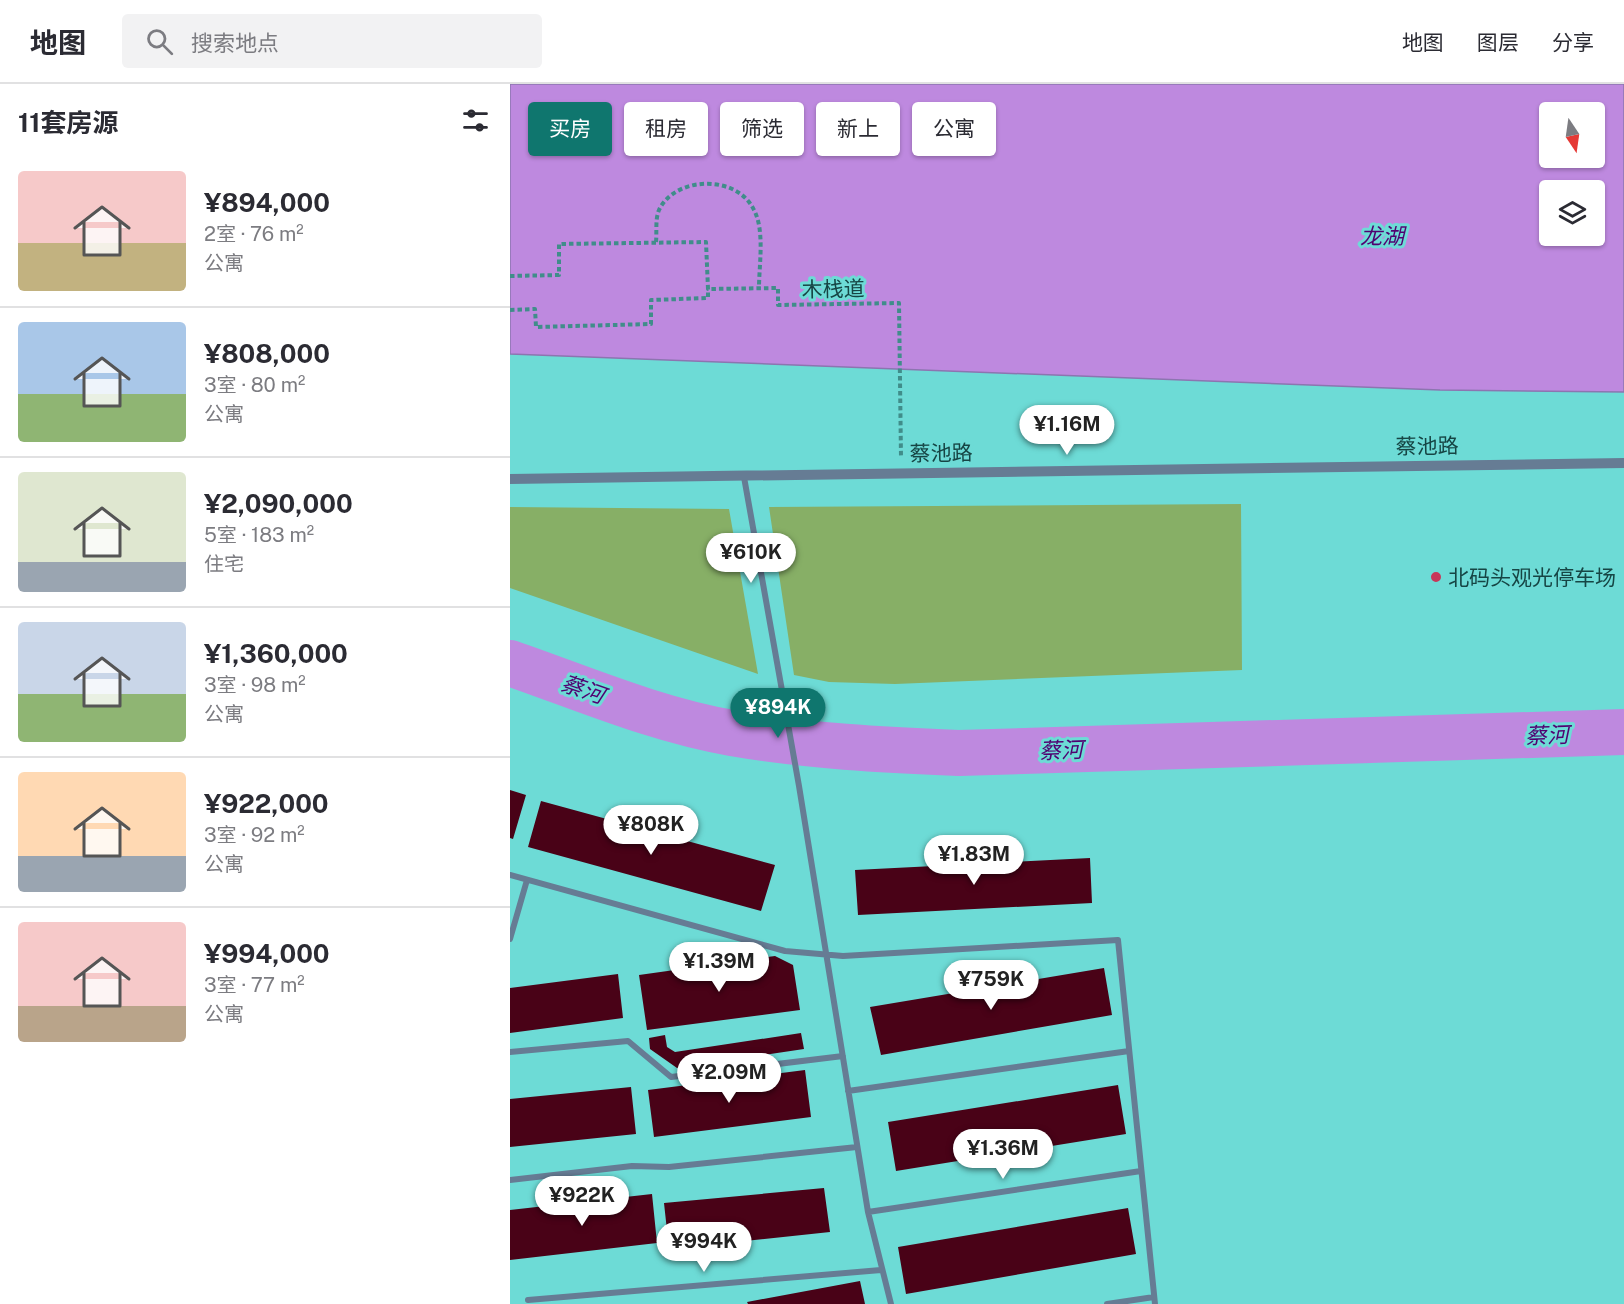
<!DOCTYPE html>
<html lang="zh">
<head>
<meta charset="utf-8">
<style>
  body { margin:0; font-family:"Public Sans","Noto Sans SC",sans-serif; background:#f2f2f3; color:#2b2b33; height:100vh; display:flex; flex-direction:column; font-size:22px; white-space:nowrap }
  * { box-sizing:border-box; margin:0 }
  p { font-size:20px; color:#7c7c81 }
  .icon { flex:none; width:33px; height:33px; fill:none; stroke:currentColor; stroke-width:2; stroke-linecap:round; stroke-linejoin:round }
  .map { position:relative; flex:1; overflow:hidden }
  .sheet { display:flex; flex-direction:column; background:#fff; width:510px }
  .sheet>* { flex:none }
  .banner { position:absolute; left:18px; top:18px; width:570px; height:54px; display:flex; gap:12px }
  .needle { width:39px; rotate:167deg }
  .buttons { position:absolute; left:1029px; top:18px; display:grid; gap:12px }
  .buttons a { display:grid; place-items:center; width:66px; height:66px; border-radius:6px; background:#fff; box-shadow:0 2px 4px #0004; font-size:30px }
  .price { position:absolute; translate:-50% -51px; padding:0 14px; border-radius:21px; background:#fff; color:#222; font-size:20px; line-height:39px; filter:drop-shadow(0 2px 3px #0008) }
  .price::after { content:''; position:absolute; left:50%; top:36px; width:18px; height:14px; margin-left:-9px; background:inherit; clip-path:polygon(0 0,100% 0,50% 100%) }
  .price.on { background:#0f766e; color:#fff }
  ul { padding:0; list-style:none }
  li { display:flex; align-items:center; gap:18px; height:150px; padding:0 18px }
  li+li { border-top:2px solid #e1e1e2 }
  li span { display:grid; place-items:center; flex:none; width:168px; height:120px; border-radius:6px; color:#555 }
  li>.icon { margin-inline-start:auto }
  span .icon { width:72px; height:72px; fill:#fffc; stroke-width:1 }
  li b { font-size:26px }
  h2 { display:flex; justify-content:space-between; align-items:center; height:72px; padding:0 18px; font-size:26px }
  .tag { padding:0 21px; border-radius:6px; background:#fff; box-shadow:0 2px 4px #0004; font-size:21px; line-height:54px }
  .tag.on { background:#0f766e; color:#fff }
  header { display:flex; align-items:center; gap:36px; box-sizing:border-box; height:84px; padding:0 30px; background:#fff; border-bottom:2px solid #e1e1e2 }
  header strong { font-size:28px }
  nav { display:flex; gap:33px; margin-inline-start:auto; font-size:21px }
  .search { width:420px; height:54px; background:#f2f2f3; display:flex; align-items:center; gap:15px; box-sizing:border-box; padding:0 21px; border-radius:6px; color:#7c7c81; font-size:22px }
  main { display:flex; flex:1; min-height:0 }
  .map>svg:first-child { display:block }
  .green { fill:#87af66 }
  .water { fill:#be89df; stroke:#8c75b0; stroke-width:1.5; fill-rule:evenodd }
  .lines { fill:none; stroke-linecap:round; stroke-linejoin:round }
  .river { stroke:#be89df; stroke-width:46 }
  .building { fill:#490217 }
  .path { stroke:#408d8a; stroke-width:4; stroke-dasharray:4.5 3; stroke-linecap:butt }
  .minor { stroke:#667c94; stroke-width:6 }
  .tertiary { stroke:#667c94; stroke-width:10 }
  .poi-dot { fill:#c73759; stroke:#6ddbd6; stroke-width:2 }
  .labels { text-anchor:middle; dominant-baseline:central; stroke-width:6; stroke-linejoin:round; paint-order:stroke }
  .street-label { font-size:21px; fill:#164544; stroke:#6ddbd6 }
  .poi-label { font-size:21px; fill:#164544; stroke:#6ddbd6; text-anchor:start }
  .water-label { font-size:22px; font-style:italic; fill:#500170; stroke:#6ddbd6 }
</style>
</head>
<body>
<header>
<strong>地图</strong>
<div class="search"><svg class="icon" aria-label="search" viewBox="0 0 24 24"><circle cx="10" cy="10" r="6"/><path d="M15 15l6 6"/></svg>搜索地点</div>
<nav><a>地图</a><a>图层</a><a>分享</a></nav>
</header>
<main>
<section class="sheet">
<h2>11套房源<svg class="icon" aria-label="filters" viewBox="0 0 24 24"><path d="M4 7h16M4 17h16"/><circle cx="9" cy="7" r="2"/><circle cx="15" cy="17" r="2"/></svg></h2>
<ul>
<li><span style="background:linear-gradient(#f6c9c9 60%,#c2b280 0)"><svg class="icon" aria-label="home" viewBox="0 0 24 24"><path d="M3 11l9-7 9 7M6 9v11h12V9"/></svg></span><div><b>¥894,000</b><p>2室 · 76 m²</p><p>公寓</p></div></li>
<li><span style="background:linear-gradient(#a9c7e8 60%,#8fb573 0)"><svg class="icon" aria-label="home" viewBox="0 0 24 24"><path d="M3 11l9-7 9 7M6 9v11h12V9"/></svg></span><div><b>¥808,000</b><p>3室 · 80 m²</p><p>公寓</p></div></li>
<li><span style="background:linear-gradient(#dfe7d0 75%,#9aa5b1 0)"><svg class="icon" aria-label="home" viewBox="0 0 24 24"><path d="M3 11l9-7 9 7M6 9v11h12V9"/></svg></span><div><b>¥2,090,000</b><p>5室 · 183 m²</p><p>住宅</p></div></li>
<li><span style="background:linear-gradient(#c9d6e8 60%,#8fb573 0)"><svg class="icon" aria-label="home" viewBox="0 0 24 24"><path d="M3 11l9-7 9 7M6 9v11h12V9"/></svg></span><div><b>¥1,360,000</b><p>3室 · 98 m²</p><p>公寓</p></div></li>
<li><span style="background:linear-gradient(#ffd9b3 70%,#9aa5b1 0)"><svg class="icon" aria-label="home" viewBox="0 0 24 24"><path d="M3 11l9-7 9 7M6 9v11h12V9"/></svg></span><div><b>¥922,000</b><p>3室 · 92 m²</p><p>公寓</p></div></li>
<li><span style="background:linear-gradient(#f6c9c9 70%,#b9a48a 0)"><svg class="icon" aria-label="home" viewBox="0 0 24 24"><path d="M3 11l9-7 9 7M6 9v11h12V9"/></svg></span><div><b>¥994,000</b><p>3室 · 77 m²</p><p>公寓</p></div></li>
</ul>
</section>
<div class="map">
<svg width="1114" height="1220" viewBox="0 0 1114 1220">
  <rect width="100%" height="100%" fill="#6ddbd6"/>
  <path class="green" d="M731 420 732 586 385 600 319 598 284 591 259 423Z
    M0 423 219 425 248 590 0 504Z"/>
  <path class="water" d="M0 0H1114V308L930 306 0 270ZM1040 28H1084V74H1040ZM1040 106H1084V152H1040Z"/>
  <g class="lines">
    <path class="river" d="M0 579C72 604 146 636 222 649 297 662 373 666 449 669L1114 648"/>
  </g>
  <path class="building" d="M0 706 16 711 3 755 0 754Z
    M31 717 265 781 251 827 18 763Z
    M580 774 582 819 348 831 345 786Z
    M265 872 283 881 290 926 137 946 129 891Z
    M594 884 602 931 371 971 360 923Z
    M108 890 113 934 0 949V904Z
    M291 949 294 965 167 984 140 965 139 954 155 951 157 963 165 968Z
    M295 986 301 1033 144 1053 138 1006Z
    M608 1001 616 1050 386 1087 378 1038Z
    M121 1003 126 1050 0 1063V1015Z
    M314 1104 320 1148 159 1165 154 1119Z
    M142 1110 147 1159 0 1176V1126Z
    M618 1124 626 1170 396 1210 388 1163Z
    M350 1197 355 1220H238L237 1218Z"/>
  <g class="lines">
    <path class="path" d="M146 158C147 149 145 135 149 126 165 92 227 90 244 126 255 147 249 181 249 204
      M0 192 49 191V160L196 158 198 205 268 204V221L389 219 391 373
      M0 226 25 225 26 243 141 240V216L198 214V205"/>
    <path class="minor" d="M234 393 289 702 358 1128 381 1220
      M0 791 275 867 333 872 608 856 645 1220
      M0 855 17 796
      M0 968 118 957 161 993 333 972
      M338 1007 619 967
      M0 1096 122 1082 159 1083 347 1063
      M358 1128 631 1087
      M18 1216 371 1186
      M597 1220 644 1213"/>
    <path class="tertiary" d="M0 395 1114 379"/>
  </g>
  <circle class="poi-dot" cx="926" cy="493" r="6"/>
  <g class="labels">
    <g class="street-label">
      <text transform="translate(323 205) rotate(-1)">木栈道</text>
      <text transform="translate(917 362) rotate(-1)">蔡池路</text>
      <text transform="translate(431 369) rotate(-1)">蔡池路</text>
    </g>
    <g class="poi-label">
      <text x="938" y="493">北码头观光停车场</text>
    </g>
    <g class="water-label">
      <text x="872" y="152">龙湖</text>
      <text transform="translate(73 605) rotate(19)">蔡河</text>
      <text transform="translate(1037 651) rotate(-2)">蔡河</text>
      <text transform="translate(551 666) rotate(-2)">蔡河</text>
    </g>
  </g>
</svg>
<div class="buttons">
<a><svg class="needle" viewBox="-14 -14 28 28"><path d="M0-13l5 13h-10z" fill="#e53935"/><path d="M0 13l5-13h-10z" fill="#7c7c81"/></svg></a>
<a><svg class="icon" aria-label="layers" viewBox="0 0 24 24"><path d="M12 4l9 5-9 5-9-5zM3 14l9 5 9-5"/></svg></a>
</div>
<b class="price" style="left:557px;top:372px">¥1.16M</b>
<b class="price" style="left:241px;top:500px">¥610K</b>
<b class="price on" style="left:268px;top:655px">¥894K</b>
<b class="price" style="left:141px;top:772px">¥808K</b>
<b class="price" style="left:464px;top:802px">¥1.83M</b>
<b class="price" style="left:209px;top:909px">¥1.39M</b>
<b class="price" style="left:481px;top:927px">¥759K</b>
<b class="price" style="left:219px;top:1020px">¥2.09M</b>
<b class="price" style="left:493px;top:1096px">¥1.36M</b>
<b class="price" style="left:72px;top:1143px">¥922K</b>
<b class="price" style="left:194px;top:1189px">¥994K</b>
<div class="banner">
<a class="tag on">买房</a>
<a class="tag">租房</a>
<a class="tag">筛选</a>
<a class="tag">新上</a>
<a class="tag">公寓</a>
</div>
</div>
</main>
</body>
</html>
